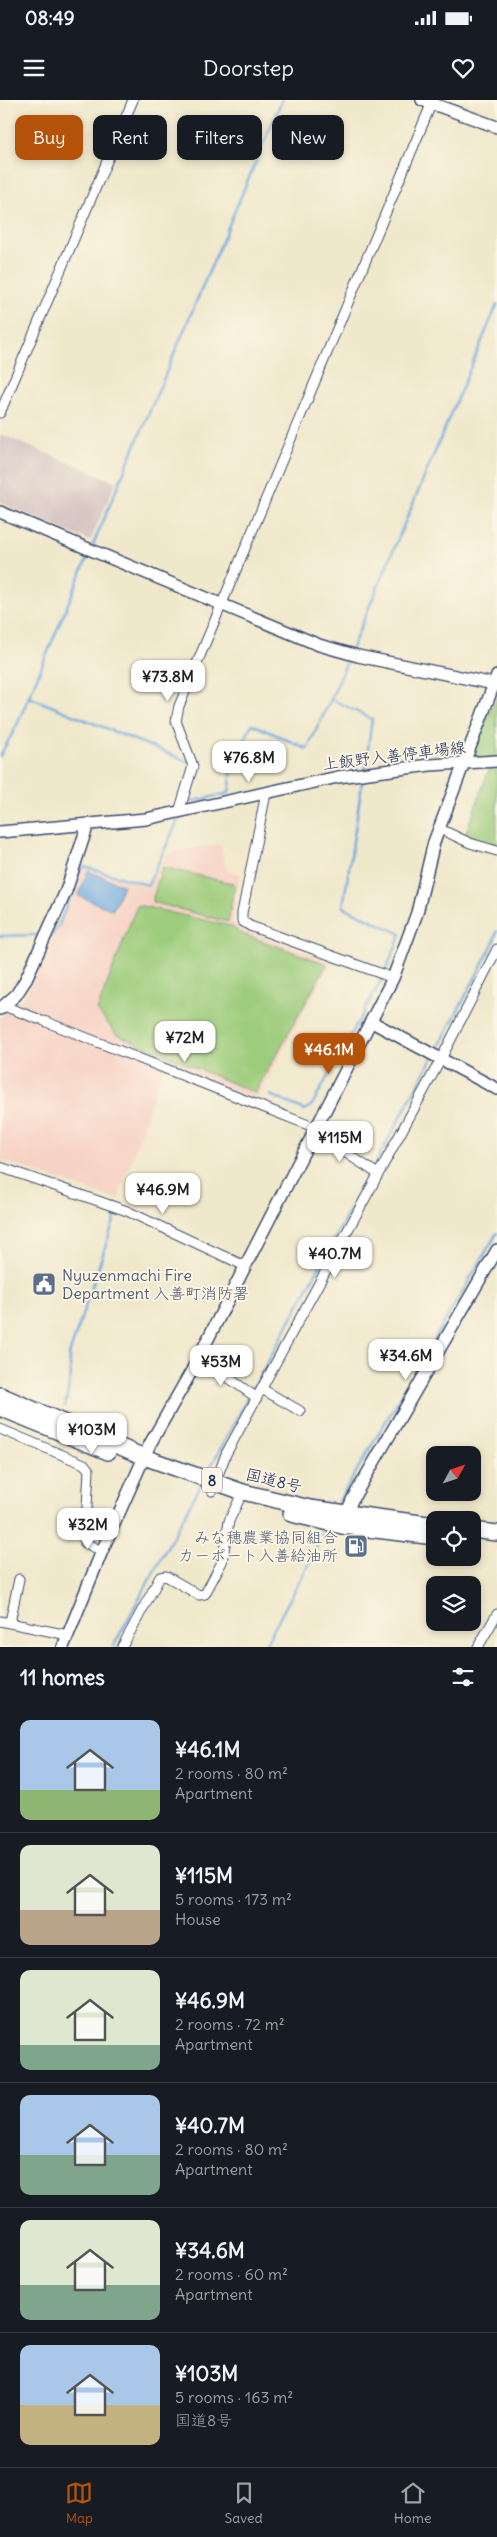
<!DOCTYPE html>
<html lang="en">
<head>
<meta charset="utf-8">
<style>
  body { margin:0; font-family:Delius,"Klee One",sans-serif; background:#20242c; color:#f1f3f6; height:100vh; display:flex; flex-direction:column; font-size:19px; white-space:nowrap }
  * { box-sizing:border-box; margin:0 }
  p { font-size:16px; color:#9ea1a6 }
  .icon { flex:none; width:28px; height:28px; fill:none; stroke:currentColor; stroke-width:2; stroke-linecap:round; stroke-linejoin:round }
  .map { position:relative; height:1547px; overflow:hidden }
  .sheet { display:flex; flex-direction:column; background:#171b24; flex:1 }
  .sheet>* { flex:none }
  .banner { position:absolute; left:15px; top:15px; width:468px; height:45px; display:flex; gap:10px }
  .needle { width:32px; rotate:50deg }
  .fabs { position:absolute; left:426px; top:1346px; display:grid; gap:10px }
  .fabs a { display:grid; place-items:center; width:55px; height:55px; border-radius:10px; background:#171b24; box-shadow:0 2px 8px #0003; font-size:25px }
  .price { position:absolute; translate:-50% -42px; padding:0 11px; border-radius:10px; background:#fff; color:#222; font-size:16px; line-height:32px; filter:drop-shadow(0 1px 2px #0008) }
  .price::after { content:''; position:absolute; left:50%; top:30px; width:15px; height:11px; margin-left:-8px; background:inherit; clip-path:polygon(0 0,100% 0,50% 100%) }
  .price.active { background:#b45309; color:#fff }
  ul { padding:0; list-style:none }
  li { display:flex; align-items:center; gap:15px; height:125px; padding:0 20px }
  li+li { border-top:1px solid #363941 }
  li span { display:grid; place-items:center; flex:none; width:140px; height:100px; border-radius:10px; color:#555 }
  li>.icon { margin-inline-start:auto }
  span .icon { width:60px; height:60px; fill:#fffc; stroke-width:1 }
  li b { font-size:21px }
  h2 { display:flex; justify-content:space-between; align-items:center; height:60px; padding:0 20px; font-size:21px }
  .tag { padding:0 18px; border-radius:10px; background:#171b24; box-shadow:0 2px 8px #0003; font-size:18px; line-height:45px }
  .tag.active { background:#b45309; color:#fff }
  .status { display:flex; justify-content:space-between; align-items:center; height:35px; padding:0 25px; background:#171b24; direction:ltr }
  .status svg { height:14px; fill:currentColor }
  header { display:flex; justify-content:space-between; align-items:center; height:65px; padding:0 20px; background:#171b24; font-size:22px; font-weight:600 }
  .menu { display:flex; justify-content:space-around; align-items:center; height:70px; border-top:1px solid #363941; background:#171b24; font-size:14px; color:#9ea1a6 }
  .menu a { display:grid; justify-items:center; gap:2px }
  .menu .active { color:#b45309 }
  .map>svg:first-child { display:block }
  .built { fill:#f6d2c4 }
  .industrial { fill:#d1bfbe }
  .green { fill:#9dcc7b; stroke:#5c7e6c }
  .water { fill:#6ca9de; stroke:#446c9e }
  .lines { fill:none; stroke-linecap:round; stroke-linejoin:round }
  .stream { stroke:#6ca9de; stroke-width:2.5 }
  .street-casing { stroke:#3b4b6e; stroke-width:11 }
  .secondary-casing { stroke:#3b4b6e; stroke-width:14 }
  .highway-casing { stroke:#3b4b6e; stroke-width:18 }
  .street { stroke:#fff; stroke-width:9 }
  .secondary { stroke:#fff; stroke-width:11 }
  .highway { stroke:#fff; stroke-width:15 }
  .labels { text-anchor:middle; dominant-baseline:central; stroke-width:4; stroke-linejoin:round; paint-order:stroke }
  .shield { fill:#fcf5e5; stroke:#5e6a86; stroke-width:1 }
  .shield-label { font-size:15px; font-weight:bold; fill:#1b2f5e }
  .street-label { font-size:16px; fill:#1b2f5e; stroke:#fcf5e5 }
  .service-label { font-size:16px; fill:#4e5e75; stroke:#fcf5e5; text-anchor:start }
</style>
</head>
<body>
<div class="status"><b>08:49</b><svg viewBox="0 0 49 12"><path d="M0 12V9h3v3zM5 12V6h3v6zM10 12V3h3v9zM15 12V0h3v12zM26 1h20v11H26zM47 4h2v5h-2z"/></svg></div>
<header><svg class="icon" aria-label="menu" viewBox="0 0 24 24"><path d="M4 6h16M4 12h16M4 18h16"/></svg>Doorstep<svg class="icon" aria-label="heart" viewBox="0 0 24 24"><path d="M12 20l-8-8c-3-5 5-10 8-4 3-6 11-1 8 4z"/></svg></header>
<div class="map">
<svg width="497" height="1547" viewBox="0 0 497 1547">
  <rect width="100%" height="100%" fill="#fcf5e5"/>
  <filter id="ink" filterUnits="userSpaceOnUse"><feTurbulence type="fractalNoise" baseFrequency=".02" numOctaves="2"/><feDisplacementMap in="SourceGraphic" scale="10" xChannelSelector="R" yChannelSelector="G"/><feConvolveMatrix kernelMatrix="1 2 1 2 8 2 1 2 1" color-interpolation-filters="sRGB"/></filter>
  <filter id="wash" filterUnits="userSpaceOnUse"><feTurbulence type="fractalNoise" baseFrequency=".0096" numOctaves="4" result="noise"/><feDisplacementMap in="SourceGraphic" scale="20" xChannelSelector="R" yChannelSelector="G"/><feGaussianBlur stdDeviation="1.12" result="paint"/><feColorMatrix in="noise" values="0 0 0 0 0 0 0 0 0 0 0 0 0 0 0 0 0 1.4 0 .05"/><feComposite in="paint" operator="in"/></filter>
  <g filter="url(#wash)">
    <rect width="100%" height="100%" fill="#f0e8cb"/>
    <path class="built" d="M221 744 227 771 240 774 232 822 241 829 331 862 256 1000 165 961 118 1100 0 1060V917L25 896 71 796 81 765 148 787 168 753Z"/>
    <path class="industrial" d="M0 334 116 382 90 441 0 403Z"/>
    <path class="green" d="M497 597V657L476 658 473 652Z
      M491 664H497V747L465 735Z
      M162 767 235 784 228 822 152 802Z
      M137 805 231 826 242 834 327 864 255 993 116 934 97 910Z"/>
    <path class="water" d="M88 771 123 785 113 810 78 796Z"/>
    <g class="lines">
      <path class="stream" d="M92 447 282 0
        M351 550 497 205
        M349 557 331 599 372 619 365 670
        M29 597 189 662
        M0 656 17 625 89 454
        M363 677 343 807 401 834 385 872
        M189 694 199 667 196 666
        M187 699 190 702 229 693 232 669 252 624 307 649 331 599
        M0 836 38 835
        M51 836 58 827 82 766 148 785 180 716
        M436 952 493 844 497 831
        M270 995 305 1010 312 1005 383 877
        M252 1291 433 957
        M65 1306 71 1275 69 1255 116 1115
        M207 1374 249 1295
        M336 1406 497 1133
        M113 1547 202 1383
        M264 1547 311 1460 324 1428"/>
    </g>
  </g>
  <g filter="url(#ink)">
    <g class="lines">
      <g class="street-casing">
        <path id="street" d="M0 313 133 0
          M266 693 242 813V821L250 826 393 878
          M179 712 193 666 176 621 179 606 433 0
          M438 728 470 743 497 751
          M4 906 38 919
          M44 921 316 1028
          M314 1032 378 1074
          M0 1067 127 1111 245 1166
          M199 1257 257 1298
          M262 1289 300 1311
          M0 1329 84 1364 89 1370 85 1443 102 1451
          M212 1391 226 1354 441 959 497 849
          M0 1521 68 1535
          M10 1522 19 1479
          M122 1547 160 1477 166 1476 199 1495 205 1494 222 1462 229 1421 239 1400
          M478 1547 497 1514"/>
      </g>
      <g class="secondary-casing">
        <path id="secondary" d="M422 0 497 27
          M0 412 319 545 358 556 494 584
          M0 732 146 719 338 677 430 665 497 661
          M0 909 16 895 25 881 66 791 88 724
          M372 922 497 989
          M344 1420 352 1400 497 1150
          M63 1547 102 1451 150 1344 191 1272 393 878 417 813 434 742 497 576"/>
      </g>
      <g class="highway-casing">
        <path id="highway" d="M0 1295 144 1357 243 1392 310 1408 435 1425
          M0 1308 108 1352
          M291 1414 342 1426 435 1437
          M472 1430 497 1433"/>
      </g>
      <use href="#street" class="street"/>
      <use href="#secondary" class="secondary"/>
      <use href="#highway" class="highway"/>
    </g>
  </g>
  <defs>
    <g id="civic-square" transform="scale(1.25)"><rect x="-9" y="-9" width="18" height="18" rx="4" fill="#5c6f8a" stroke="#fcf5e5"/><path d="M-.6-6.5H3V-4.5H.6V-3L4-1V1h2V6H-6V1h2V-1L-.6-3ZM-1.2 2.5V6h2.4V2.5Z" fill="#fff"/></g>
    <g id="fuel-square" transform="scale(1.25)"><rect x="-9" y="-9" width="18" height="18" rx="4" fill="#5c6f8a" stroke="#fcf5e5"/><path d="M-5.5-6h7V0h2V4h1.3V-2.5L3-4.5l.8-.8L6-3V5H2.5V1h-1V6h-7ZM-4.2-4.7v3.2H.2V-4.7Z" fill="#fff"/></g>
  </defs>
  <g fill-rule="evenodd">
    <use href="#civic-square" x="44" y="1184"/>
    <use href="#fuel-square" x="356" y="1446"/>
  </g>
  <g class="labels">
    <rect class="shield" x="202" y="1367.5" width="20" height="25" rx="4"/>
    <g class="shield-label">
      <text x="212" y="1380">8</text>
    </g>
    <g class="street-label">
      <text transform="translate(394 655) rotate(-7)">上飯野入善停車場線</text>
      <text transform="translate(274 1380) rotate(14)">国道8号</text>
    </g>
    <g class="service-label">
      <text x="62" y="1175">Nyuzenmachi Fire<tspan x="62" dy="18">Department 入善町消防署</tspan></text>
      <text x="338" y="1437" text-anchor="end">みな穂農業協同組合<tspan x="338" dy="18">カーポート入善給油所</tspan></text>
    </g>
  </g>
</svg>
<div class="fabs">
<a><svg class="needle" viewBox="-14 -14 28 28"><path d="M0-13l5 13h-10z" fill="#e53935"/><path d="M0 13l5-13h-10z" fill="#9ea1a6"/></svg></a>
<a><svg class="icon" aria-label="locate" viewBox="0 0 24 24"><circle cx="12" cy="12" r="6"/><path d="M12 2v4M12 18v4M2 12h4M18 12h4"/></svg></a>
<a><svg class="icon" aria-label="layers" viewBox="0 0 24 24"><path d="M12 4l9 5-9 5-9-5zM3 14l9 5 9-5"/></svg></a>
</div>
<b class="price" style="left:168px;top:602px">¥73.8M</b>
<b class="price" style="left:249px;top:683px">¥76.8M</b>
<b class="price" style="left:185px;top:963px">¥72M</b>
<b class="price active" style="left:329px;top:975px">¥46.1M</b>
<b class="price" style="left:340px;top:1063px">¥115M</b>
<b class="price" style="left:163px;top:1115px">¥46.9M</b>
<b class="price" style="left:335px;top:1179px">¥40.7M</b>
<b class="price" style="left:406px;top:1281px">¥34.6M</b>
<b class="price" style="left:221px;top:1287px">¥53M</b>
<b class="price" style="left:92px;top:1355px">¥103M</b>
<b class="price" style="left:88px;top:1450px">¥32M</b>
<div class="banner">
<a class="tag active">Buy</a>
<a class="tag">Rent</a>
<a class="tag">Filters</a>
<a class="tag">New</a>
</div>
</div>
<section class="sheet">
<h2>11 homes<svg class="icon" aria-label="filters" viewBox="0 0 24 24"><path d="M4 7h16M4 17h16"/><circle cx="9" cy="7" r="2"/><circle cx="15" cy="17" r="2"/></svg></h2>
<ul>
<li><span style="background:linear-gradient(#a9c7e8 70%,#8fb573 0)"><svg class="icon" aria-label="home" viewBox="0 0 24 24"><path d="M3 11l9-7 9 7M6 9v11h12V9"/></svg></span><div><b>¥46.1M</b><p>2 rooms · 80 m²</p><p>Apartment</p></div></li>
<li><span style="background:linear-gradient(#dfe7d0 65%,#b9a48a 0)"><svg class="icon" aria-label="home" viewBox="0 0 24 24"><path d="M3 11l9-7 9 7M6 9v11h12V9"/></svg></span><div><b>¥115M</b><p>5 rooms · 173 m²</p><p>House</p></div></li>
<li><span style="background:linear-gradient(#dfe7d0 75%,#7fa58c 0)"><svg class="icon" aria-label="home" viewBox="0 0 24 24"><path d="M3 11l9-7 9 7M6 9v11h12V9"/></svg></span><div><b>¥46.9M</b><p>2 rooms · 72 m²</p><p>Apartment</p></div></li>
<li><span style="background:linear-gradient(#a9c7e8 60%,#7fa58c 0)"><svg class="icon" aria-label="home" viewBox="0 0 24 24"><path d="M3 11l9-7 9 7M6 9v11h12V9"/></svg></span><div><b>¥40.7M</b><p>2 rooms · 80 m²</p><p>Apartment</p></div></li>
<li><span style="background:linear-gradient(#dfe7d0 65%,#7fa58c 0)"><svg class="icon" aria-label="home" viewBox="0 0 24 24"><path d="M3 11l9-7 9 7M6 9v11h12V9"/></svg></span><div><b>¥34.6M</b><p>2 rooms · 60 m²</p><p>Apartment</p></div></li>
<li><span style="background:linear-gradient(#a9c7e8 60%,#c2b280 0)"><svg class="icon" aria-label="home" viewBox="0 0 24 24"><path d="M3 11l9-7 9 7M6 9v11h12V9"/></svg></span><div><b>¥103M</b><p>5 rooms · 163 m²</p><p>国道8号</p></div></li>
</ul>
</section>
<nav class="menu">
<a class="active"><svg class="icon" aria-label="map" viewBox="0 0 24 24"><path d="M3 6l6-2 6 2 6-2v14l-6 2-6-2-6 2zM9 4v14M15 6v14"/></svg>Map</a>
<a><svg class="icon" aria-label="saved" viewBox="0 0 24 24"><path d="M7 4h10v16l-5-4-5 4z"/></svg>Saved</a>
<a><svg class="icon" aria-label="home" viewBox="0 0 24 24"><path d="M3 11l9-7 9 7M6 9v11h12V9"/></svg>Home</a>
</nav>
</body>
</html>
